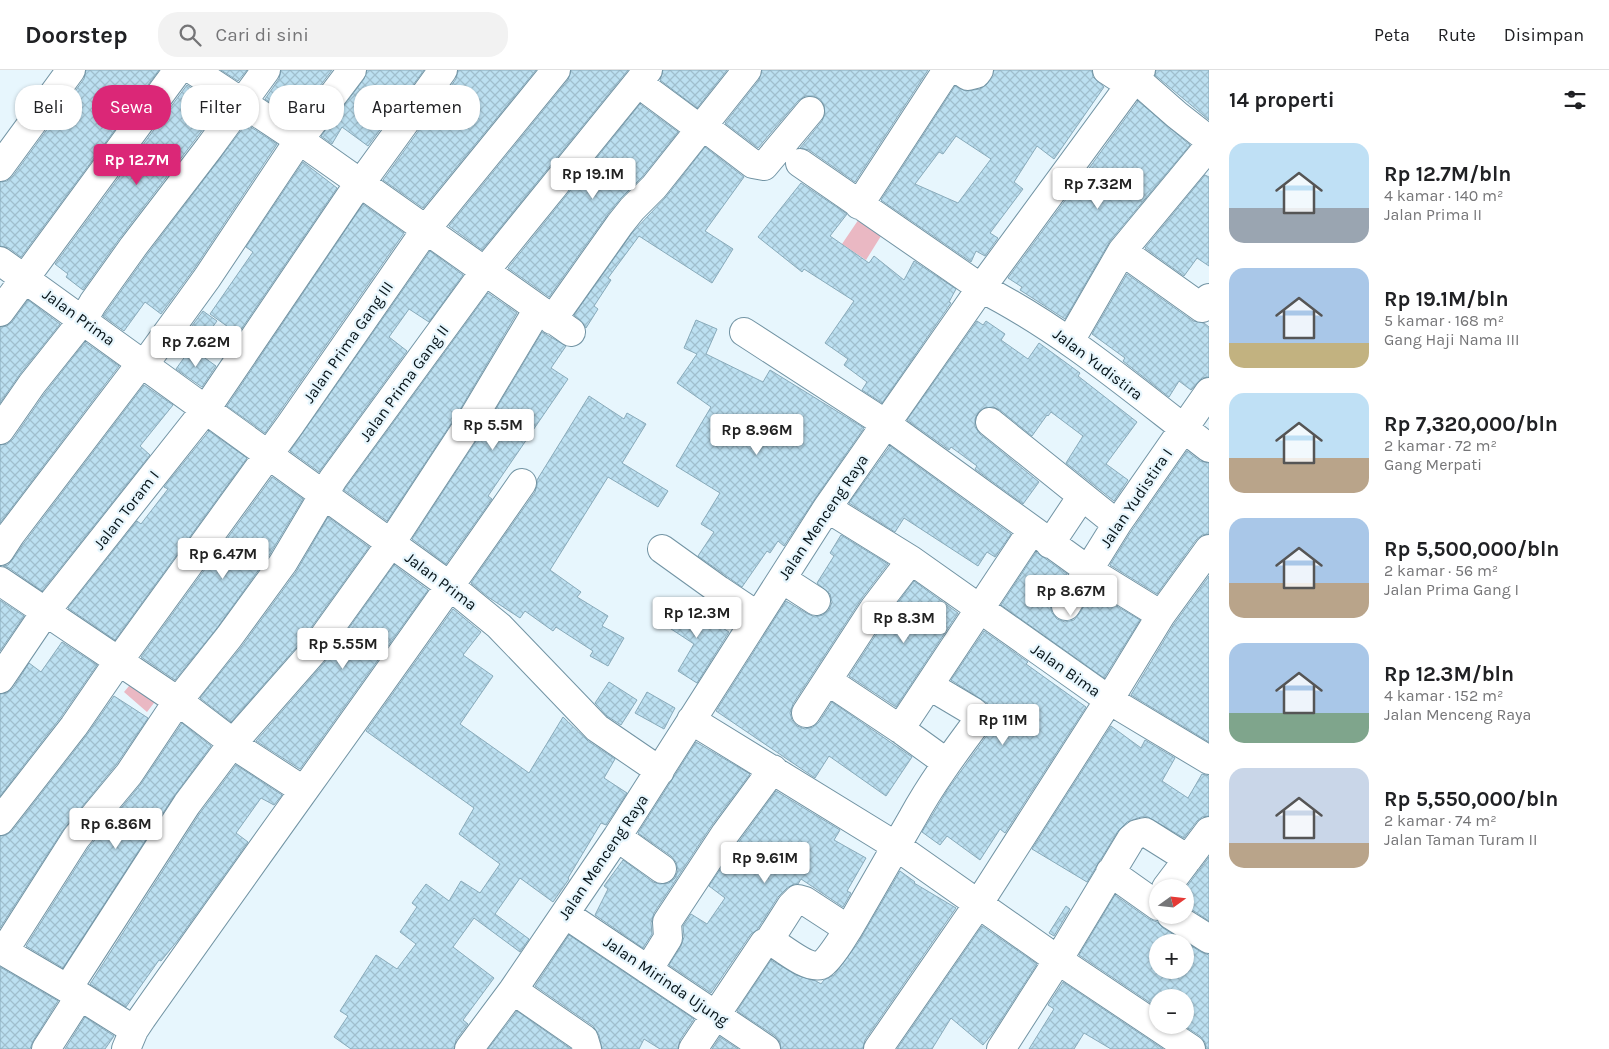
<!DOCTYPE html>
<html lang="id">
<head>
<meta charset="utf-8">
<style>
  body { margin:0; font-family:Karla,sans-serif; background:#f2f2f2; color:#202124; height:100vh; display:flex; flex-direction:column; font-size:19px; white-space:nowrap }
  * { box-sizing:border-box; margin:0 }
  p { font-size:16px; color:#757577 }
  .icon { flex:none; width:28px; height:28px; fill:none; stroke:currentColor; stroke-width:2; stroke-linecap:round; stroke-linejoin:round }
  .map { position:relative; flex:1; overflow:hidden }
  .sheet { display:flex; flex-direction:column; background:#fff; width:400px }
  .sheet>* { flex:none }
  .guide { position:absolute; left:15px; top:15px; width:475px; height:45px; display:flex; gap:10px }
  .needle { width:32px; rotate:75deg }
  .fabs { position:absolute; left:1149px; top:809px; display:grid; gap:10px }
  .fabs a { display:grid; place-items:center; width:45px; height:45px; border-radius:50%; background:#fff; box-shadow:0 1px 4px #0004; font-size:25px }
  .price { position:absolute; translate:-50% -42px; padding:0 11px; border-radius:5px; background:#fff; color:#222; font-size:16px; line-height:32px; filter:drop-shadow(0 1px 2px #0008) }
  .price::after { content:''; position:absolute; left:50%; top:30px; width:15px; height:11px; margin-left:-8px; background:inherit; clip-path:polygon(0 0,100% 0,50% 100%) }
  .price.current { background:#db2777; color:#fff }
  ul { padding:0; list-style:none }
  li { display:flex; align-items:center; gap:15px; height:125px; padding:0 20px }
  li span { display:grid; place-items:center; flex:none; width:140px; height:100px; border-radius:15px; color:#555 }
  li>.icon { margin-inline-start:auto }
  span .icon { width:60px; height:60px; fill:#fffc; stroke-width:1 }
  li b { font-size:21px }
  h2 { display:flex; justify-content:space-between; align-items:center; height:60px; padding:0 20px; font-size:21px }
  .pill { padding:0 18px; border-radius:20px; background:#fff; box-shadow:0 1px 4px #0004; font-size:18px; line-height:45px }
  .pill.current { background:#db2777; color:#fff }
  header { display:flex; align-items:center; gap:30px; box-sizing:border-box; height:70px; padding:0 25px; background:#fff; border-bottom:1px solid #e0e0e0 }
  header strong { font-size:24px }
  nav { display:flex; gap:28px; margin-inline-start:auto; font-size:18px }
  .search { width:350px; height:45px; background:#f2f2f2; display:flex; align-items:center; gap:12px; box-sizing:border-box; padding:0 18px; border-radius:20px; color:#757577; font-size:19px }
  main { display:flex; flex:1; min-height:0 }
  .map>svg:first-child { display:block }
  .grass { fill:#eab8c3 }
  .building { fill:url(#building-cross-hatch); stroke:#88aaba; fill-rule:evenodd }
  .lines { fill:none; stroke-linecap:round; stroke-linejoin:round }
  .minor-casing { stroke:#7294a4; stroke-width:30 }
  .minor { stroke:#fff; stroke-width:28 }
  .labels { text-anchor:middle; dominant-baseline:central; stroke-width:4.5; stroke-linejoin:round; paint-order:stroke }
  .street-label { font-size:16px; fill:#061318; stroke:#e7f6fd }
</style>
</head>
<body>
<header>
<strong>Doorstep</strong>
<div class="search"><svg class="icon" aria-label="search" viewBox="0 0 24 24"><circle cx="10" cy="10" r="6"/><path d="M15 15l6 6"/></svg>Cari di sini</div>
<nav><a>Peta</a><a>Rute</a><a>Disimpan</a></nav>
</header>
<main>
<div class="map">
<svg width="1209" height="979" viewBox="0 0 1209 979">
  <defs>
    <pattern id="building-cross-hatch" width="8" height="8" patternUnits="userSpaceOnUse" patternTransform="scale(1.25)"><rect width="8" height="8" fill="#bce0f1"/><path d="M0 0l8 8M0 8l8-8" fill="none" stroke="#a0bfce"/></pattern>
  </defs>
  <rect width="100%" height="100%" fill="#e7f6fd"/>
  <path class="grass" d="M863 143 886 158 866 190 842 174Z
    M134 610 157 629 147 642 124 622Z"/>
  <path class="building" d="M86 0H159L21 187 9 178 0 176V112L7 111 13 106 84 9Z
    M221 0H247L238 11Z
    M281 0H332L295 49 265 29 279 9Z
    M367 0H424L368 76 342 57 332 74 321 66 364 9Z
    M458 0H536L423 138 383 110 456 9Z
    M571 0H628L482 180 449 156 568 10Z
    M663 0H727L697 38 660 10Z
    M762 0H928L855 112 809 80 800 78 822 51 825 44 824 35 820 29 813 26H805L798 31 758 78 725 53 759 10Z
    M994 0H1092L1093 7 1104 17 1054 89 1037 76 1014 112 1023 119 990 163 998 168 985 186 976 181 971 192 881 130 955 16 966 21 980 19 988 13ZM956 66 991 89 958 133 915 114 939 82 943 84Z
    M1156 0H1209V50L1155 5Z
    M187 15 220 37 120 168 83 220 66 207 68 204 55 194Z
    M1138 31 1190 75 1110 171 1065 249 1020 220 1022 217 1008 208 1072 121 1073 122 1087 101Z
    M640 34 678 62 642 107 621 128 608 144 549 227 508 198Z
    M246 54 277 74 194 199 161 244 145 232 124 261 103 246 106 242 146 186Z
    M705 77 744 107 705 161 733 179 712 213 639 166 608 208 611 210 594 236 598 239 586 258 580 250 574 245 632 163 666 127Z
    M303 92 337 118 238 264 210 244 253 182 246 177Z
    M1205 105 1209 107V196L1197 188 1184 206 1145 178Z
    M801 113 847 144 830 166 869 193 874 186 904 210 914 191 956 219 949 232 951 233 882 333 862 320 867 312 844 295 848 289 825 273 854 231 804 199 802 202 758 167Z
    M363 134 404 163 265 363 227 336Z
    M430 181 463 205 429 252 409 239 389 267 407 281 319 402 290 381Z
    M1127 204 1193 251 1204 253 1209 257V307L1202 308 1191 320 1179 311 1169 327 1123 291 1125 288 1092 264Z
    M488 223 517 243 458 343 387 451 344 420Z
    M28 230 60 254 20 304 0 333V257L7 256 12 252Z
    M203 241 217 251 197 278 183 268Z
    M696 250 717 259 706 284 763 312 770 300 864 358 814 430 784 476 778 471 770 483 767 481 742 517 698 486 714 462 701 454 720 423 676 396 711 337 677 313 697 284 684 278Z
    M977 251 983 255 986 251 1005 264 1001 270 1028 289 1039 273 1080 303 1078 306 1137 352 1106 394 1128 410 1114 431 1066 393 1083 366 1051 342 1048 346 1047 345 1032 366 1000 340 993 337 984 338 978 343 975 349V357L980 364 1039 412 1023 434 975 399 977 396 951 377 949 380 907 350Z
    M542 262 566 276 551 298 568 309 488 426 492 429 446 494 412 469 484 359Z
    M85 272 119 296 0 453V375L7 374 13 369 45 323Z
    M191 278 216 296 202 317 176 299Z
    M144 315 173 335 140 376 150 385 42 521 9 498 3 496 8 495 13 489 24 473Z
    M589 326 624 349 627 343 646 354 622 393 668 421 658 437 608 407 550 500 581 522 577 527 608 546 602 556 624 568 608 596 590 586 593 581 556 557 553 561 525 541 520 548 488 527 471 513 535 422 537 415V410Z
    M209 361 247 388 115 570 68 538 137 451 141 454 168 419 164 417Z
    M890 376 1011 464 995 487 987 482 978 496 904 448 895 462 849 433Z
    M1187 381 1200 391 1209 393V464L1202 465 1196 470 1157 524 1110 495 1130 463Z
    M272 407 303 429 270 484 217 558 175 610 141 587Z
    M328 447 369 477 300 573 231 652 200 628 242 576 296 502Z
    M841 465 888 494 862 528 793 634 790 643 792 650 797 656 805 659 813 657 819 652 832 632 912 687 886 726 829 686 815 708 716 641 786 531 808 544 815 547 823 545 829 540 832 532 830 524 817 513 834 486 830 483Z
    M1036 482 1067 504 1053 528 1050 535 1052 543 1057 549 1065 552 1074 550 1079 544 1093 522 1140 550 1104 608 1001 535Z
    M394 495 428 520 300 699 256 671 324 593Z
    M1209 506V672L1131 625 1174 554Z
    M914 511 958 543 896 637 849 606 888 546Z
    M0 530 24 546 0 581Z
    M680 531 729 562 697 613 678 601 694 574 665 555Z
    M453 539 481 562 463 585 493 606 460 654 529 703 563 647 588 671 615 689 604 708 627 723 606 755 601 753 568 808 569 809 553 832 520 808 495 844 529 869 520 882 474 848 453 877 494 908 463 950 468 954 456 970 454 979H351L334 967 348 946 340 941 376 885 397 899 416 874 400 862 417 837 412 833 426 814 449 831 461 811 480 823 500 794 459 764 474 738 366 661Z
    M984 561 1028 592 1026 594 1086 637 1005 763 1000 759 980 790 947 766 940 775 922 762 948 719 990 661 993 653 991 639 987 633 951 610Z
    M62 572 97 595 61 647 0 726V624L7 623 13 618 29 593 41 602Z
    M609 612 637 630 621 655 607 646 595 633Z
    M647 622 675 638 664 659 635 643Z
    M114 626 148 648 116 695 63 760 0 858V766L6 765 12 761 86 666Z
    M182 653 211 676 174 726 63 898 26 876 89 777 141 714Z
    M1111 656 1141 678 1145 670 1175 688 1162 711 1188 728 1202 704 1209 706V746L1202 747 1197 751 1184 768 1148 747H1141L1127 752 1118 761 1087 812 1032 779Z
    M696 672 750 704 712 755 654 843 651 853 652 864 643 878 595 845 608 819 604 816 623 790 653 812 660 814 669 813 675 808 678 800 676 792 671 786 638 763Z
    M236 695 282 725 274 735 261 728 236 763 248 772 178 870 161 891 159 890 126 937 90 914 200 743Z
    M776 721 840 760 834 770 866 788 847 821 851 823 843 837 801 809 798 814H794L787 818 778 827 757 860 751 864 711 923 669 895 681 876 684 867 683 856 691 844 707 854 725 828 709 816 738 773Z
    M1209 787V851L1185 835V819Z
    M900 801 915 812 914 813 956 838 865 970 863 979H781L780 972 775 966 737 941 771 890 796 905 816 911 821 914 824 910 834 905 858 873Z
    M1115 825 1149 849 1157 852 1163 858 1201 882 1209 885V979H1206L1205 972 1200 966 1183 955H1185V928H1158V938L1079 885ZM1158 872H1185V900H1158Z
    M1066 836 1070 839 1054 866 1049 863Z
    M982 856 1037 894 992 964 983 975 951 948 932 979H897Z
    M569 865 694 949 680 970 678 979H660L644 969 639 979H602L599 965 593 956 535 916Z
    M0 897 58 931 33 971 30 979H0Z
    M1063 912 1163 979H1111L1084 963 1074 979H1029L1054 939 1048 935Z
    M517 941 571 979H488Z
    M85 947 114 966 105 979H65Z
    M720 967 738 979H712Z"/>
  <g class="lines">
    <g class="minor-casing">
      <path id="minor" d="M193 0 305 74 571 262
        M959 0 968 6 976 4 979 0
        M1107 0 1130 15
        M1136 9 1177 45 1209 70
        M638 13 700 59
        M703 56 753 94 764 96 810 41
        M800 93 981 218C1064 260 1136 322 1209 378
        M0 97 71 0
        M859 135 947 0
        M1122 181 1202 238 1209 228
        M0 191 450 516 499 556 597 658 660 701
        M0 242 178 0
        M552 250 620 154 632 139 654 117 747 0
        M744 262 886 354 1088 500 1161 545
        M1070 271 1122 181 1209 76
        M990 352 1117 454
        M0 360 32 314 83 250 93 233 133 177 209 78 266 0
        M827 438 911 490 1109 630 1209 690
        M1050 474 1082 426
        M662 479 719 520 758 546
        M0 481 11 464 142 292 149 288 207 208 299 70 352 0
        M782 509 816 531
        M0 511 178 631 224 666 232 674 303 720
        M1066 536 1117 454 1209 322
        M0 609 46 541 206 339 351 125 361 113 443 0
        M828 611 900 659
        M806 643 875 537 911 490
        M691 650 896 776 1058 890 1191 979
        M947 693 900 659 1032 460
        M0 751 74 656 118 592 290 355 427 158 556 0
        M617 767 662 799
        M1110 802 1158 836
        M1166 818 1209 761
        M565 844 766 979
        M1171 845 1209 869
        M768 872 774 873C785 880 808 899 821 895 829 892 851 855 856 846 875 813 894 780 913 747 931 714 954 683 977 652V645L972 641 930 616
        M0 879 80 926 134 960
        M4 881 76 768 129 704 175 635 229 567 283 493 333 409 485 201 648 0
        M648 900 668 868 667 852 725 764 773 699
        M68 918 187 734 232 674 312 583 391 473 471 351 538 239
        M513 920 584 969 587 979
        M46 979 80 926
        M126 979 134 960 142 948C268 769 397 593 522 413
        M469 979 513 920 617 767 827 438 981 218 1141 0
        M693 979 764 873 768 872 791 836 798 829 805 831 848 859
        M878 979 979 833 1109 630 1161 545 1209 479
        M1001 979 1058 890 1131 769 1137 764 1145 762 1188 789"/>
    </g>
    <use href="#minor" class="minor"/>
  </g>
  <g class="labels">
    <g class="street-label">
      <text transform="translate(79 247) rotate(36)">Jalan Prima</text>
      <text transform="translate(348 272) rotate(-55)">Jalan Prima Gang III</text>
      <text transform="translate(1098 294) rotate(37)">Jalan Yudistira</text>
      <text transform="translate(404 313) rotate(-54)">Jalan Prima Gang II</text>
      <text transform="translate(1136 428) rotate(-56)">Jalan Yudistira I</text>
      <text transform="translate(126 440) rotate(-52)">Jalan Toram I</text>
      <text transform="translate(823 447) rotate(-56)">Jalan Menceng Raya</text>
      <text transform="translate(441 511) rotate(37)">Jalan Prima</text>
      <text transform="translate(1066 600) rotate(35)">Jalan Bima</text>
      <text transform="translate(603 787) rotate(-56)">Jalan Menceng Raya</text>
      <text transform="translate(666 911) rotate(34)">Jalan Mirinda Ujung</text>
    </g>
  </g>
</svg>
<div class="fabs">
<a><svg class="needle" viewBox="-14 -14 28 28"><path d="M0-13l5 13h-10z" fill="#e53935"/><path d="M0 13l5-13h-10z" fill="#757577"/></svg></a>
<a>+</a>
<a>−</a>
</div>
<b class="price current" style="left:137px;top:116px">Rp 12.7M</b>
<b class="price" style="left:593px;top:130px">Rp 19.1M</b>
<b class="price" style="left:1098px;top:140px">Rp 7.32M</b>
<b class="price" style="left:196px;top:298px">Rp 7.62M</b>
<b class="price" style="left:493px;top:381px">Rp 5.5M</b>
<b class="price" style="left:757px;top:386px">Rp 8.96M</b>
<b class="price" style="left:223px;top:510px">Rp 6.47M</b>
<b class="price" style="left:1071px;top:547px">Rp 8.67M</b>
<b class="price" style="left:697px;top:569px">Rp 12.3M</b>
<b class="price" style="left:904px;top:574px">Rp 8.3M</b>
<b class="price" style="left:343px;top:600px">Rp 5.55M</b>
<b class="price" style="left:1003px;top:676px">Rp 11M</b>
<b class="price" style="left:116px;top:780px">Rp 6.86M</b>
<b class="price" style="left:765px;top:814px">Rp 9.61M</b>
<div class="guide">
<a class="pill">Beli</a>
<a class="pill current">Sewa</a>
<a class="pill">Filter</a>
<a class="pill">Baru</a>
<a class="pill">Apartemen</a>
</div>
</div>
<section class="sheet">
<h2>14 properti<svg class="icon" aria-label="filters" viewBox="0 0 24 24"><path d="M4 7h16M4 17h16"/><circle cx="9" cy="7" r="2"/><circle cx="15" cy="17" r="2"/></svg></h2>
<ul>
<li><span style="background:linear-gradient(#bfe0f5 65%,#9aa5b1 0)"><svg class="icon" aria-label="home" viewBox="0 0 24 24"><path d="M3 11l9-7 9 7M6 9v11h12V9"/></svg></span><div><b>Rp 12.7M/bln</b><p>4 kamar · 140 m²</p><p>Jalan Prima II</p></div></li>
<li><span style="background:linear-gradient(#a9c7e8 75%,#c2b280 0)"><svg class="icon" aria-label="home" viewBox="0 0 24 24"><path d="M3 11l9-7 9 7M6 9v11h12V9"/></svg></span><div><b>Rp 19.1M/bln</b><p>5 kamar · 168 m²</p><p>Gang Haji Nama III</p></div></li>
<li><span style="background:linear-gradient(#bfe0f5 65%,#b9a48a 0)"><svg class="icon" aria-label="home" viewBox="0 0 24 24"><path d="M3 11l9-7 9 7M6 9v11h12V9"/></svg></span><div><b>Rp 7,320,000/bln</b><p>2 kamar · 72 m²</p><p>Gang Merpati</p></div></li>
<li><span style="background:linear-gradient(#a9c7e8 65%,#b9a48a 0)"><svg class="icon" aria-label="home" viewBox="0 0 24 24"><path d="M3 11l9-7 9 7M6 9v11h12V9"/></svg></span><div><b>Rp 5,500,000/bln</b><p>2 kamar · 56 m²</p><p>Jalan Prima Gang I</p></div></li>
<li><span style="background:linear-gradient(#a9c7e8 70%,#7fa58c 0)"><svg class="icon" aria-label="home" viewBox="0 0 24 24"><path d="M3 11l9-7 9 7M6 9v11h12V9"/></svg></span><div><b>Rp 12.3M/bln</b><p>4 kamar · 152 m²</p><p>Jalan Menceng Raya</p></div></li>
<li><span style="background:linear-gradient(#c9d6e8 75%,#b9a48a 0)"><svg class="icon" aria-label="home" viewBox="0 0 24 24"><path d="M3 11l9-7 9 7M6 9v11h12V9"/></svg></span><div><b>Rp 5,550,000/bln</b><p>2 kamar · 74 m²</p><p>Jalan Taman Turam II</p></div></li>
</ul>
</section>
</main>
</body>
</html>
